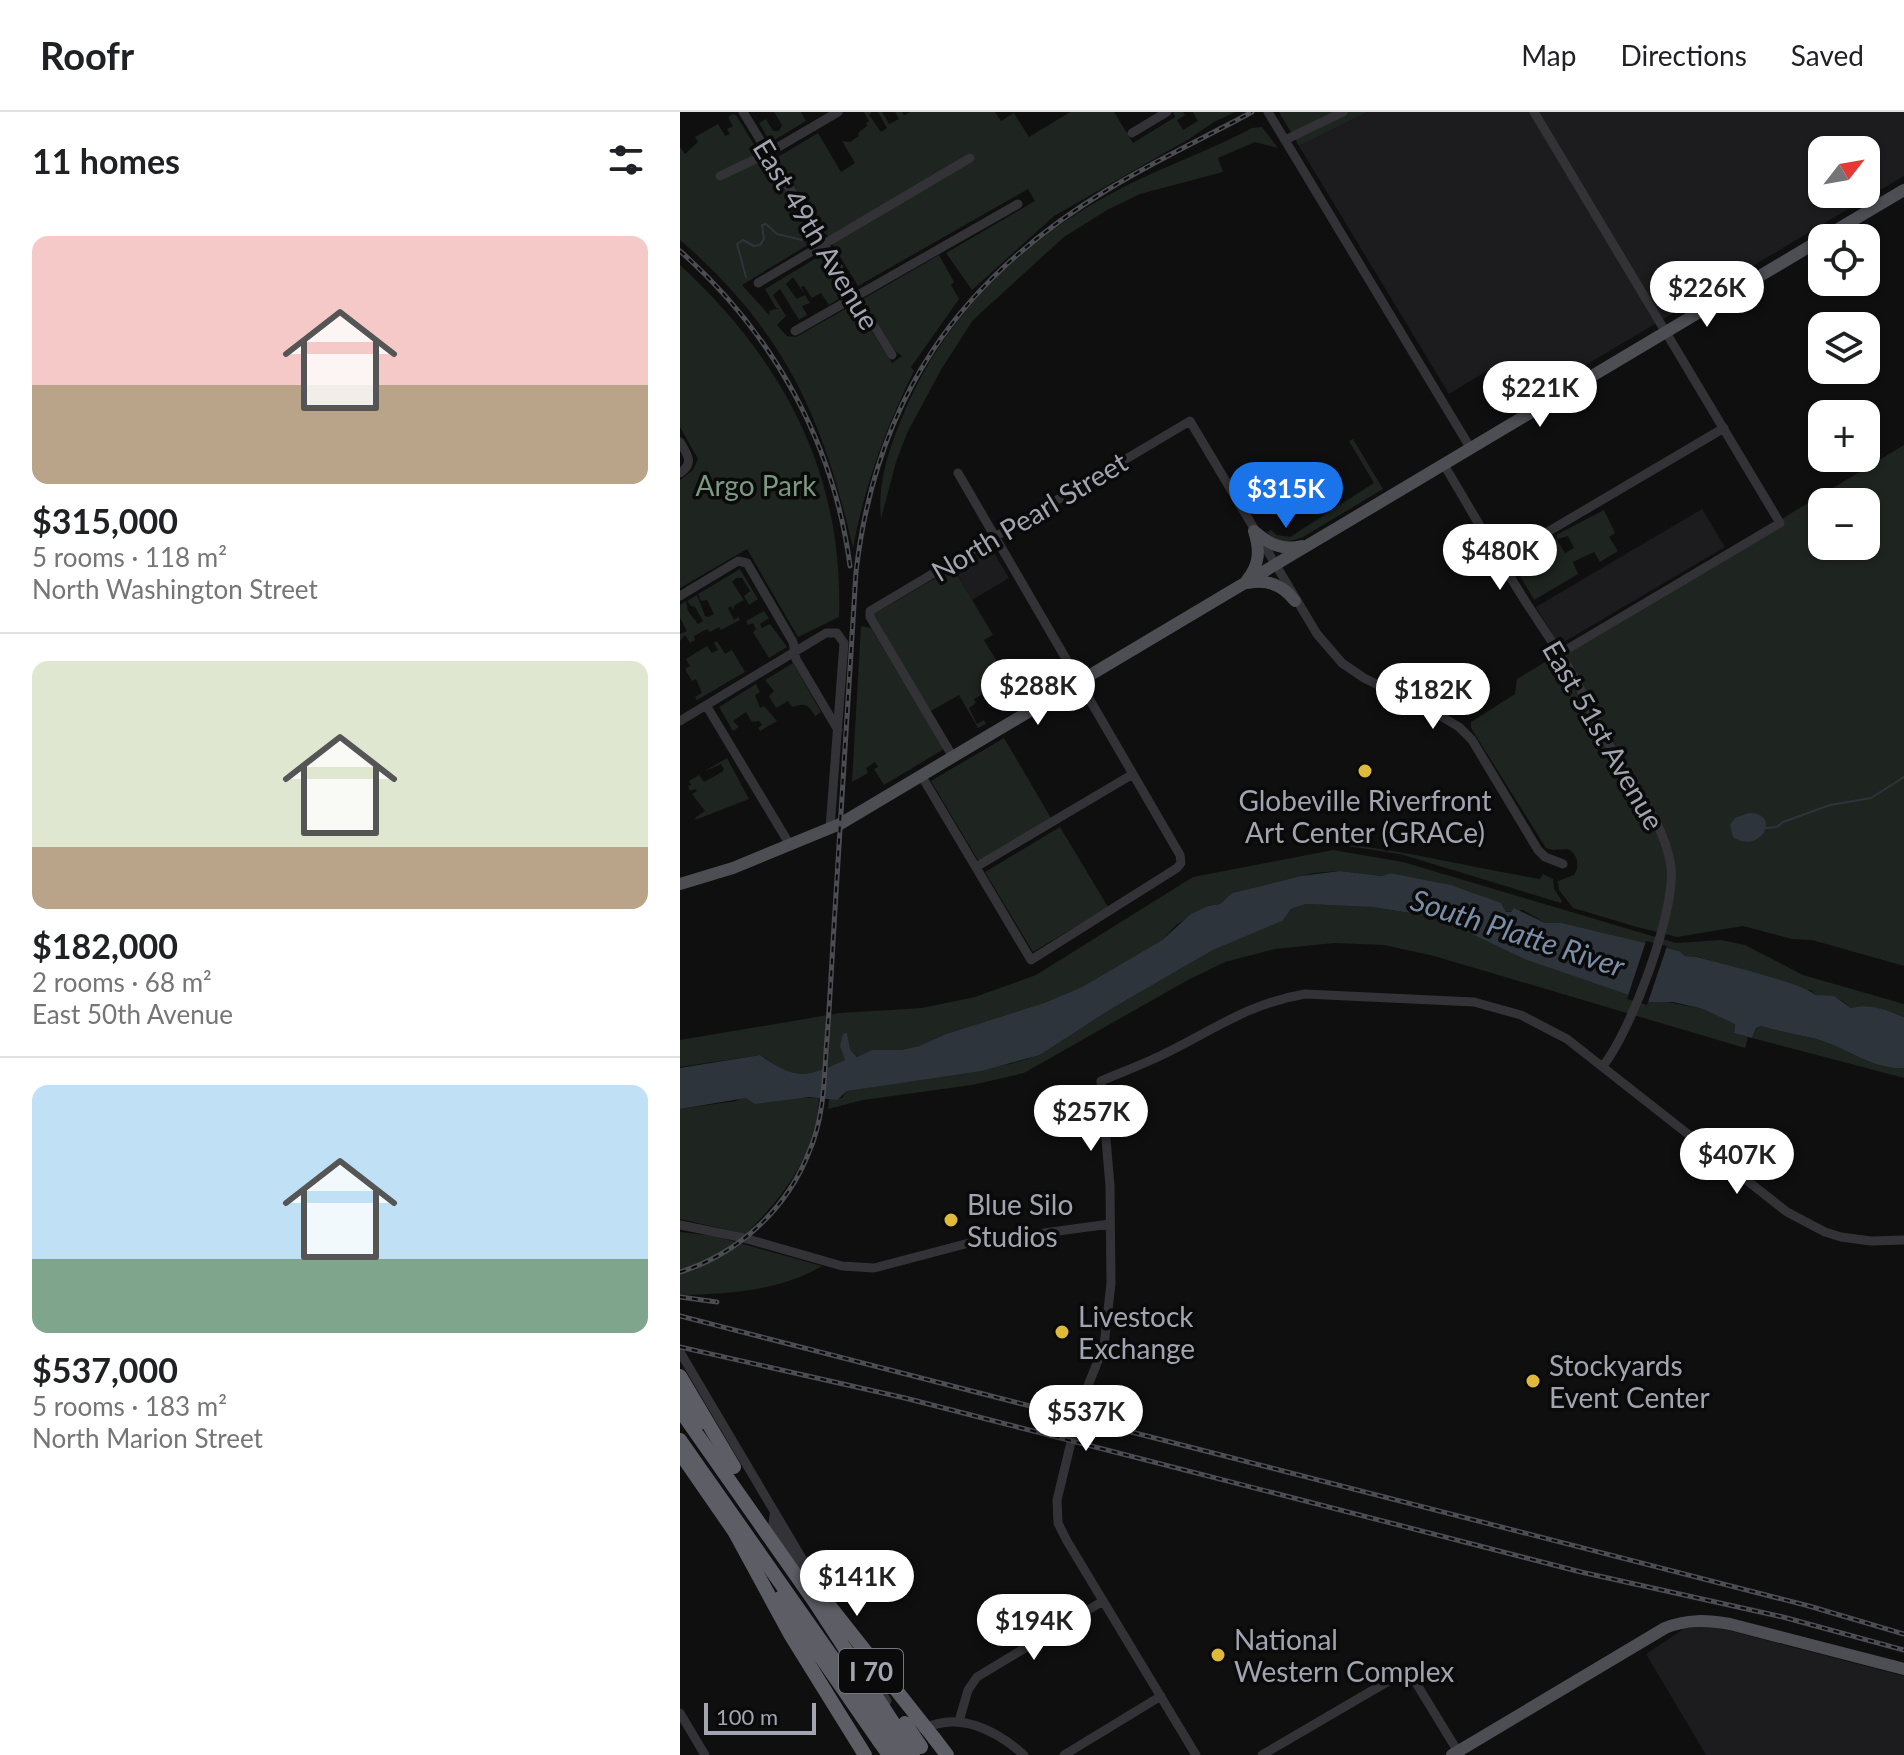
<!DOCTYPE html>
<html lang="en">
<head>
<meta charset="utf-8">
<style>
  body { margin:0; font-family:Lato,sans-serif; background:#f2f2f2; color:#202124; height:100vh; display:flex; flex-direction:column; font-size:30px; white-space:nowrap }
  * { box-sizing:border-box; margin:0 }
  p { font-size:26px; color:#757577 }
  .icon { flex:none; width:44px; height:44px; fill:none; stroke:currentColor; stroke-width:2; stroke-linecap:round; stroke-linejoin:round }
  .map { position:relative; flex:1; overflow:hidden }
  .drawer { display:flex; flex-direction:column; background:#fff; width:680px }
  .drawer>* { flex:none }
  .needle { width:52px; rotate:59deg }
  .tools { position:absolute; left:1128px; top:24px; display:grid; gap:16px }
  .tools a { display:grid; place-items:center; width:72px; height:72px; border-radius:16px; background:#fff; box-shadow:0 2px 6px #0004; font-size:40px }
  .scale { position:absolute; left:24px; bottom:20px; width:112px; box-sizing:border-box; padding-left:8px; border:4px solid #a2a4b0; border-top:0; font-size:22px; line-height:28px; white-space:nowrap; color:#a2a4b0; -webkit-text-stroke:6px #0a0a0b; paint-order:stroke }
  .price { position:absolute; translate:-50% -68px; padding:0 18px; border-radius:28px; background:#fff; color:#222; font-size:26px; line-height:52px; filter:drop-shadow(0 2px 4px #0008) }
  .price::after { content:''; position:absolute; left:50%; top:48px; width:24px; height:18px; margin-left:-12px; background:inherit; clip-path:polygon(0 0,100% 0,50% 100%) }
  .price.on { background:#1a73e8; color:#fff }
  ul { padding:0; list-style:none }
  li { display:grid; align-content:center; gap:16px; height:424px; padding:0 32px }
  li+li { border-top:2px solid #e0e0e0 }
  li span { display:grid; place-items:center; height:248px; border-radius:16px; color:#555 }
  li>.icon { margin-inline-start:auto }
  span .icon { width:144px; height:144px; fill:#fffc; stroke-width:1 }
  li b { font-size:34px }
  h2 { display:flex; justify-content:space-between; align-items:center; height:96px; padding:0 32px; font-size:34px }
  header { display:flex; align-items:center; gap:48px; box-sizing:border-box; height:112px; padding:0 40px; background:#fff; border-bottom:2px solid #e0e0e0 }
  header strong { font-size:38px }
  nav { display:flex; gap:44px; margin-inline-start:auto; font-size:28px }
  main { display:flex; flex:1; min-height:0 }
  .map>svg:first-child { display:block }
  .built { fill:#1c1b1d; fill-rule:evenodd }
  .green { fill:#1e241f; fill-rule:evenodd }
  .water { fill:#2e343b }
  .pier { fill:#0f0f10 }
  .lines { fill:none; stroke-linecap:round; stroke-linejoin:round }
  .stream { stroke:#2e343b; stroke-width:2 }
  .minor { stroke:#333337; stroke-width:9 }
  .major { stroke:#4d4e54; stroke-width:12 }
  .highway { stroke:#5d5e65; stroke-width:14 }
  .rail-casing { stroke:#4c4d52; stroke-width:5 }
  .rail { stroke:#0a0a0b; stroke-width:2; stroke-dasharray:6; stroke-linecap:butt }
  .highway-bridge { stroke:#5d5e65; stroke-width:14 }
  .poi-dot { fill:#deb93a; stroke:#0a0a0b; stroke-width:3 }
  .labels { text-anchor:middle; dominant-baseline:central; stroke-width:7; stroke-linejoin:round; paint-order:stroke }
  .shield { fill:#0a0a0b; stroke:#74767e; stroke-width:2 }
  .shield-label { font-size:26px; font-weight:bold; fill:#a2a4b0 }
  .street-label { font-size:28px; fill:#a2a4b0; stroke:#0a0a0b }
  .park-label { font-size:28px; fill:#7a9980; stroke:#0a0a0b }
  .poi-label { font-size:28px; fill:#a2a4b0; stroke:#0a0a0b; text-anchor:start }
  .water-label { font-size:30px; font-style:italic; fill:#7b8ea8; stroke:#0a0a0b }
</style>
</head>
<body>
<header>
<strong>Roofr</strong>
<nav><a>Map</a><a>Directions</a><a>Saved</a></nav>
</header>
<main>
<section class="drawer">
<h2>11 homes<svg class="icon" aria-label="filters" viewBox="0 0 24 24"><path d="M4 7h16M4 17h16"/><circle cx="9" cy="7" r="2"/><circle cx="15" cy="17" r="2"/></svg></h2>
<ul>
<li><span style="background:linear-gradient(#f6c9c9 60%,#b9a48a 0)"><svg class="icon" aria-label="home" viewBox="0 0 24 24"><path d="M3 11l9-7 9 7M6 9v11h12V9"/></svg></span><div><b>$315,000</b><p>5 rooms · 118 m²</p><p>North Washington Street</p></div></li>
<li><span style="background:linear-gradient(#dfe7d0 75%,#b9a48a 0)"><svg class="icon" aria-label="home" viewBox="0 0 24 24"><path d="M3 11l9-7 9 7M6 9v11h12V9"/></svg></span><div><b>$182,000</b><p>2 rooms · 68 m²</p><p>East 50th Avenue</p></div></li>
<li><span style="background:linear-gradient(#bfe0f5 70%,#7fa58c 0)"><svg class="icon" aria-label="home" viewBox="0 0 24 24"><path d="M3 11l9-7 9 7M6 9v11h12V9"/></svg></span><div><b>$537,000</b><p>5 rooms · 183 m²</p><p>North Marion Street</p></div></li>
</ul>
</section>
<div class="map">
<svg width="1224" height="1643" viewBox="0 0 1224 1643">
  <rect width="100%" height="100%" fill="#0f0f10"/>
  <path class="built" d="M688 0H1224V64L847 288 823 249 769 282 619 34ZM1142 38H1186V82H1142Z
    M1022 397 1045 435 879 533 856 495Z
    M310 434 329 466 292 488 273 456Z
    M1028 1513 1224 1564V1643H1026L966 1542 1005 1516Z"/>
  <path class="green" d="M94 0H121L126 9 93 29 89 28 79 11 86 7 93 19H99L102 13Z
    M184 0H192L189 3 201 20 207 16 198 0H202L209 12 219 7 215 0H222L224 3 230 0H315L321 9 334 1 349 25 390 0H434L453 31 495 5 493 0H503L505 3 497 8 503 18 518 9 513 0H555L534 10 509 27 374 104 292 178 266 141 355 89 348 77 178 174 146 122 62 173 90 204 89 199 100 196H96L85 177 143 142 167 181 149 193 141 181 132 186 124 174 121 175 124 182 113 165 106 172 117 187 125 183 130 191 122 194 127 203 119 208 100 177 93 183 106 204 97 213 107 224 116 225 174 192 212 251 222 244 215 239 183 187 259 143 274 170 271 173 279 187 231 255 234 259C205 317 185 373 173 436 143 305 104 218 0 128V35L5 42 18 30 15 25 38 12 45 24 50 22 47 17 53 14 48 5 53 2 56 3 86 52 138 21 161 60 175 51 162 29 170 30 179 24 178 21 187 14 186 11 189 9Z
    M599 0H688L619 34Z
    M582 15 598 36 575 30 538 46 543 60 460 82 427 98 384 125 293 208 262 256 227 321 216 350 201 407C197 371 210 333 224 301 263 206 343 128 434 80 479 56 527 40 572 16Z
    M0 153C103 248 164 362 159 505L118 525 67 437 0 476V368L13 358 18 347 0 315Z
    M673 327 703 377 623 425C610 430 597 433 587 420L591 418 597 423 610 425 694 371 669 329Z
    M1224 333V854L1132 828 1112 827 1063 814 997 825 957 815 893 796 879 778 878 769 894 763C900 753 898 743 888 737L873 738 866 736 791 616V610L835 582 837 567ZM1142 390H1186V434H1142Z
    M924 398 935 421 929 425 938 439 920 450 914 440 893 450 898 462 854 488 833 452 876 426 885 441 894 436 888 424 878 427 876 423Z
    M273 456 313 523 304 528 334 578 330 580 322 567 318 569 316 567 312 570 323 592 318 595 308 579 294 587 296 591 289 596 297 612 304 608 306 612 298 616 279 583 249 600 192 503Z
    M60 457 78 487 69 493 64 484 70 479 62 466H56L52 470 64 488 55 493 53 498 51 494 48 496 54 508 58 505 60 508 41 518 39 515 30 520 27 517 14 524 15 528 10 531 5 523 0 529V522L7 519 0 506V493L6 489 8 499 18 512 23 509 15 495 11 494 7 489 17 483 25 504 28 505 34 502 27 488 21 489 18 482Z
    M84 499 89 506 80 512 82 516 90 512 107 535 89 546 73 520 76 517 73 511 68 513 66 509Z
    M181 514 191 516 264 637 204 673 194 657 198 655 195 650 186 656 188 661 172 670Z
    M37 529 45 542 52 538 65 560 17 588 15 585 22 581 16 567 12 569 5 557 10 554 6 547 27 534 32 541 38 538 34 531Z
    M113 551 141 600 135 604C128 591 124 591 112 595L108 589 96 596 89 584 94 579 85 568Z
    M76 572 80 580 75 583 80 596 84 594 97 609 80 619 78 616 82 613 79 609 72 610 66 600 53 609 59 615 53 619 39 595Z
    M324 626 371 706 299 750 251 669Z
    M47 646 69 687 15 708 16 705 25 699 12 682 17 679 15 677 10 679 8 674 11 673 9 669 19 663 24 670 42 660 44 657 41 652 23 660Z
    M380 715 428 795 353 840 305 760Z
    M662 732C729 739 794 756 860 767L863 762 873 767 874 777 882 789 881 791 720 742 660 733Z
    M653 738 723 750 996 831 1041 828 1065 833 1123 863 1224 892V905C1206 898 1190 892 1171 896L1161 888 1135 883 1132 879 1018 845 1005 844 998 839 882 811H865L843 798 825 800C794 773 750 770 710 761L702 764 660 759 634 761 552 781 540 792 528 794 496 813 482 828 402 875 364 891 266 922 239 934 221 938H192L178 945 170 937 167 922 166 948C126 966 116 968 80 943L0 955V928L160 901 242 896 295 885 356 863 513 765Z
    M626 792 692 795 756 805 844 847 982 889 1023 897 1055 911 1054 921 1068 925 1065 936 754 844 704 833 654 831 595 837 545 850 506 869 344 961 292 973 183 988 148 997 149 987 162 986 167 979 330 952 360 943 431 897 533 838 601 809 611 797Z
    M1081 914C1099 920 1118 922 1136 927 1166 935 1192 958 1224 956V966L1072 926 1076 916Z
    M66 985 139 986C137 1041 104 1084 66 1122L0 1107V997L56 989Z
    M0 1120 34 1124 142 1154C100 1179 48 1182 0 1183Z"/>
  <path class="water" d="M1069 701C1103 701 1080 744 1053 725L1050 713 1055 706Z
    M660 759 702 764 710 761 771 773 821 791 826 800H831L834 796 865 811H882L999 839 1005 844 1017 845C1038 851 1126 872 1135 883L1154 884 1171 896C1191 891 1205 898 1224 905V956C1192 958 1166 935 1136 927 1118 922 1099 920 1081 914L1076 916 1072 926 1054 921 1055 912 1023 897 993 890H970L844 847 756 805 692 795 626 792 611 797 602 809 533 838 431 897 360 943 301 959 167 979 157 988 129 985 75 992 66 986 0 997V956L80 943C116 968 126 966 165 948L160 934 163 922 167 921 170 937 177 945 192 938H221L239 934 266 922 364 891 402 875 482 828 511 802 528 794 540 792 552 781 621 764Z"/>
  <path class="pier" d="M966 829 987 834 967 893 947 887Z"/>
  <g class="lines">
    <path class="stream" d="M66 165 57 132 63 128 74 134 80 133 84 127 82 113 86 112 97 122 122 128
      M1086 716 1097 715 1103 710 1150 693 1191 686 1224 665"/>
    <path class="minor" d="M63 0 212 243
      M588 0 791 337
      M854 0 1100 411 879 542
      M452 21 487 0
      M605 28 663 0
      M40 64 88 41 158 0
      M78 171 290 46
      M115 219 338 92
      M0 330C7 342 15 351 0 361
      M764 353C790 396 815 441 842 484 858 510 876 534 891 560 905 583 914 608 928 631 950 669 985 710 991 755 996 799 951 919 923 954
      M820 448 1044 316
      M0 484 58 449 67 451 113 530 116 547 158 618
      M26 593 110 733
      M0 609 146 521H157L164 531 150 716
      M273 645 190 505V499L510 309 637 522 662 551 684 566 759 603 779 615 792 628 858 738 865 745 883 752
      M241 663 351 848 497 756 501 751 500 743 278 361
      M296 755 453 662
      M0 1113 64 1126 162 1154 194 1156 289 1131 430 1112
      M0 1240 143 1482
      M94 1403 93 1412 122 1462
      M173 1533 207 1589
      M0 1601 25 1643
      M279 1609 288 1578 297 1565 423 1489
      M243 1617C279 1599 316 1618 344 1643
      M384 1643 481 1584
      M516 1643 387 1429 378 1411 377 1388 400 1293 424 1234 431 1171 430 1074 421 969C442 960 464 952 484 942 533 918 570 891 625 882L794 890 841 903 887 927 1107 1100 1145 1120 1161 1125 1191 1129 1224 1128
      M582 1643 724 1560 733 1566 780 1643"/>
    <path class="major" d="M1143 126 1224 78
      M574 419C589 432 602 439 622 434
      M567 468C580 452 580 438 574 419
      M568 471C587 467 603 473 615 489
      M0 772 53 756 160 712 1142 127
      M772 1643 985 1516C1007 1507 1027 1508 1050 1512L1224 1557"/>
    <path class="highway" d="M0 1264 54 1355
      M0 1285 19 1311
      M0 1341 54 1419 110 1522 185 1643
      M100 1486 199 1629
      M254 1626 267 1643"/>
    <g class="rail-casing">
      <path id="rail" d="M0 139C93 221 154 331 170 454
        M0 1160C58 1142 107 1097 129 1040 143 1008 144 974 146 939 149 903 151 867 153 830 160 707 168 584 176 460 196 287 278 168 427 78 474 49 524 26 572 0
        M0 1185 37 1190
        M0 1204 1129 1494 1224 1522
        M0 1235 225 1286 901 1460 1103 1505 1224 1538"/>
    </g>
    <use href="#rail" class="rail"/>
    <path class="highway-bridge" d="M0 1298 134 1489 233 1641
      M0 1328 221 1643
      M138 1479 254 1626
      M225 1611 241 1635
      M199 1629 209 1643"/>
  </g>
  <g class="poi-dot">
    <circle cx="685" cy="659" r="8"/>
    <circle cx="271" cy="1108" r="8"/>
    <circle cx="382" cy="1220" r="8"/>
    <circle cx="853" cy="1269" r="8"/>
    <circle cx="538" cy="1543" r="8"/>
  </g>
  <g class="labels">
    <rect class="shield" x="159" y="1537" width="64" height="44" rx="6"/>
    <g class="shield-label">
      <text x="191" y="1559">I 70</text>
    </g>
    <g class="street-label">
      <text transform="translate(137 122) rotate(59)">East 49th Avenue</text>
      <text transform="translate(349 404) rotate(-31)">North Pearl Street</text>
      <text transform="translate(924 623) rotate(60)">East 51st Avenue</text>
    </g>
    <g class="park-label">
      <text x="76" y="373">Argo Park</text>
    </g>
    <g class="poi-label">
      <text x="685" y="688" text-anchor="middle">Globeville Riverfront<tspan x="685" dy="32">Art Center (GRACe)</tspan></text>
      <text x="287" y="1092">Blue Silo<tspan x="287" dy="32">Studios</tspan></text>
      <text x="398" y="1204">Livestock<tspan x="398" dy="32">Exchange</tspan></text>
      <text x="869" y="1253">Stockyards<tspan x="869" dy="32">Event Center</tspan></text>
      <text x="554" y="1527">National<tspan x="554" dy="32">Western Complex</tspan></text>
    </g>
    <g class="water-label">
      <text transform="translate(838 820) rotate(18)">South Platte River</text>
    </g>
  </g>
</svg>
<div class="tools">
<a><svg class="needle" viewBox="-14 -14 28 28"><path d="M0-13l5 13h-10z" fill="#e53935"/><path d="M0 13l5-13h-10z" fill="#757577"/></svg></a>
<a><svg class="icon" aria-label="locate" viewBox="0 0 24 24"><circle cx="12" cy="12" r="6"/><path d="M12 2v4M12 18v4M2 12h4M18 12h4"/></svg></a>
<a><svg class="icon" aria-label="layers" viewBox="0 0 24 24"><path d="M12 4l9 5-9 5-9-5zM3 14l9 5 9-5"/></svg></a>
<a>+</a>
<a>−</a>
</div>
<div class="scale">100 m</div>
<b class="price" style="left:1027px;top:217px">$226K</b>
<b class="price" style="left:860px;top:317px">$221K</b>
<b class="price on" style="left:606px;top:418px">$315K</b>
<b class="price" style="left:820px;top:480px">$480K</b>
<b class="price" style="left:358px;top:615px">$288K</b>
<b class="price" style="left:753px;top:619px">$182K</b>
<b class="price" style="left:411px;top:1041px">$257K</b>
<b class="price" style="left:1057px;top:1084px">$407K</b>
<b class="price" style="left:406px;top:1341px">$537K</b>
<b class="price" style="left:177px;top:1506px">$141K</b>
<b class="price" style="left:354px;top:1550px">$194K</b>
</div>
</main>
</body>
</html>
